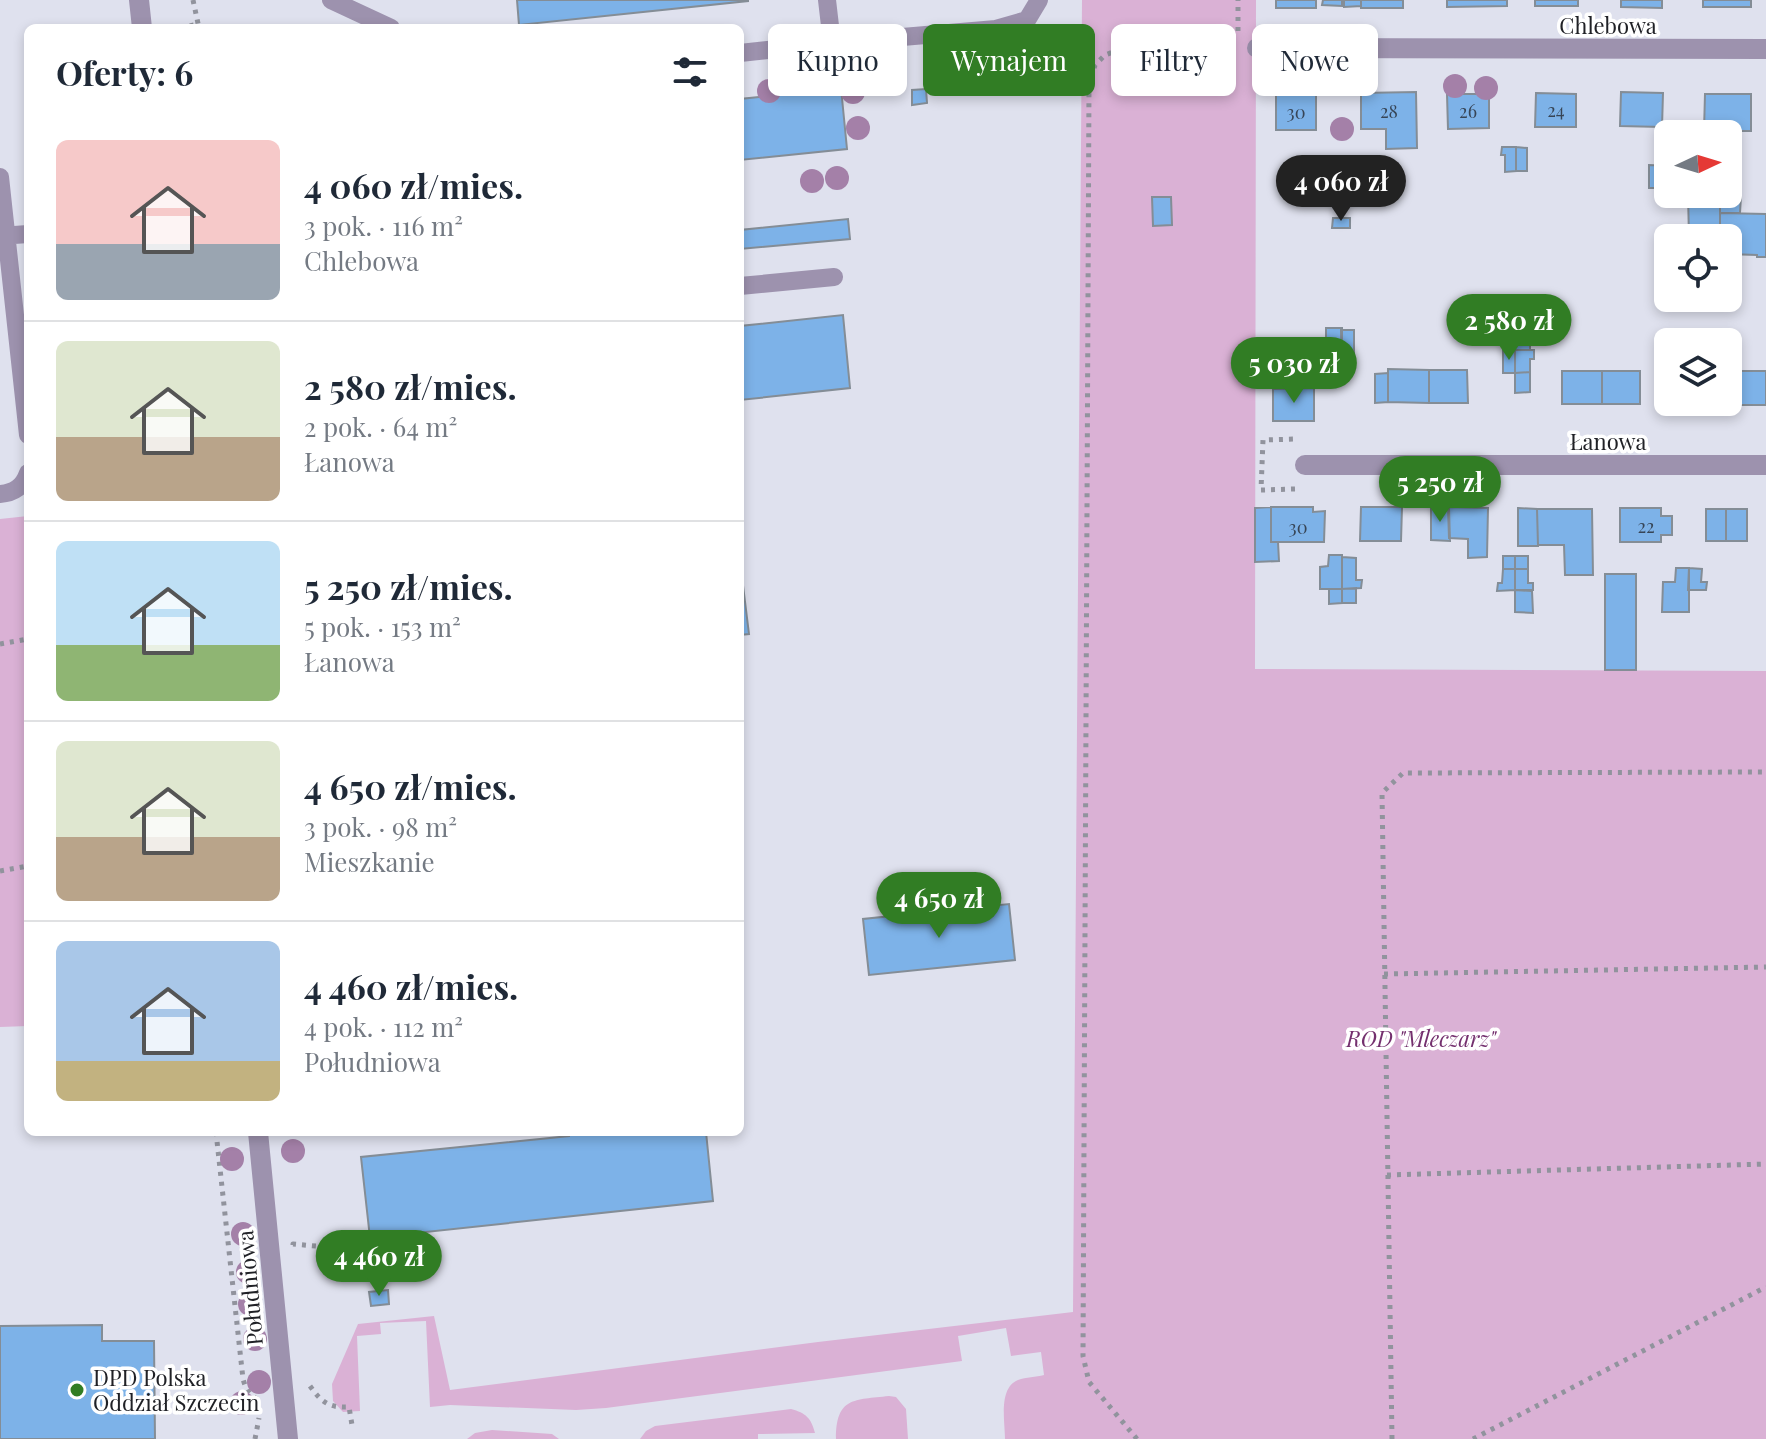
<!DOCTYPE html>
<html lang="pl">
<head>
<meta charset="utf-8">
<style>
  body { margin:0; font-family:"Playfair Display",serif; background:#f2f2f3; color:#1f2937; height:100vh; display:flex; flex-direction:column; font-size:30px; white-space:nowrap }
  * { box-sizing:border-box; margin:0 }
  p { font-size:26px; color:#747a83 }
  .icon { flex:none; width:44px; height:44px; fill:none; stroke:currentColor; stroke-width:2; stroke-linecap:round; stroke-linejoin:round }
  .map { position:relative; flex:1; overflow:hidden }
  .panel { position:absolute; left:24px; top:24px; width:720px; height:1112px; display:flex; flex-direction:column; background:#fff; border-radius:12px; box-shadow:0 4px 12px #0003 }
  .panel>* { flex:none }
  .banner { position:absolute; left:768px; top:24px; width:760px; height:72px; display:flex; gap:16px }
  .needle { width:52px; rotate:86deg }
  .controls { position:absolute; left:1654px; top:120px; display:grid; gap:16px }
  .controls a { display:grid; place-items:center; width:88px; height:88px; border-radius:12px; background:#fff; box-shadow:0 4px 12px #0003; font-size:40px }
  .price { position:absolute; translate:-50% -68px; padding:0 18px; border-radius:28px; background:#317d24; color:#fff; font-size:26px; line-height:52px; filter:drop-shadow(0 2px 4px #0008) }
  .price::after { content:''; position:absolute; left:50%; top:48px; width:24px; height:18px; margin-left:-12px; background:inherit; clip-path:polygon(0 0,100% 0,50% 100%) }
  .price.selected { background:#222; color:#fff }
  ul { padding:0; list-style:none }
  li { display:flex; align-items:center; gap:24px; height:200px; padding:0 32px }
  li+li { border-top:2px solid #e0e1e3 }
  li span { display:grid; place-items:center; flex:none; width:224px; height:160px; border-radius:12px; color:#555 }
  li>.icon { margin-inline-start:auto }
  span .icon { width:96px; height:96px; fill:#fffc; stroke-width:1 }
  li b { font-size:34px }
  h2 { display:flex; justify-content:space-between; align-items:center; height:96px; padding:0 32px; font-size:34px }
  .tag { padding:0 28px; border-radius:12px; background:#fff; box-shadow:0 4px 12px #0003; font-size:28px; line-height:72px }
  .tag.selected { background:#317d24; color:#fff }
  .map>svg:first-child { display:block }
  .green { fill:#dab1d5 }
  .building { fill:#7db2e8; stroke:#848d96; stroke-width:2 }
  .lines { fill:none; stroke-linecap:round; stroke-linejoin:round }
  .path { stroke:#91939d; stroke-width:5; stroke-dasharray:4 6; stroke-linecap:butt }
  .lane { stroke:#9d92ae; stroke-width:18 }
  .street { stroke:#9d92ae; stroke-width:20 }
  .tree { fill:#a480a8 }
  .poi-dot { fill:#317d24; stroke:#fff; stroke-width:3 }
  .labels { text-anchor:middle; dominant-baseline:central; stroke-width:7; stroke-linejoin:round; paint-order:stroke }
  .number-label { font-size:18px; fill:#374556 }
  .street-label { font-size:22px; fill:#202126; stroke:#fff }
  .park-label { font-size:22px; font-style:italic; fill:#74306e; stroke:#fff }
  .poi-label { font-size:22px; fill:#202126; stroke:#fff; text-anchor:start }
</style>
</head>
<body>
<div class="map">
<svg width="1766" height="1439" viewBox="0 0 1766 1439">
  <rect width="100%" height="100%" fill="#dfe1ee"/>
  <path class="green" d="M1082 0H1256L1255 669 1766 671V1439H1005C1005 1422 998 1388 1018 1380 1026 1377 1036 1377 1044 1375L1041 1352 1011 1356 1006 1328 958 1336 962 1361 606 1408 576 1410 450 1405 430 1407 426 1321 380 1323 381 1334 357 1336 360 1411 343 1412 333 1401 332 1384 358 1324 434 1316 450 1390 818 1342 1073 1312Z
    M28 516V1026L0 1027V519Z
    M889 1396 896 1397 906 1409 908 1439H836C836 1397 854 1400 889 1396Z
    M791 1409C806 1413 811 1418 815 1433L758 1434V1439H640L646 1431 655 1426Z
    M492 1430 552 1434 559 1439H467L475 1433Z"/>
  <path class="building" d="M517 0H748V1L519 25Z
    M1276 0H1316V8H1276Z
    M1323 0H1342V6L1322 5Z
    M1344 0H1361V6L1344 7Z
    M1361 0H1403V8H1361Z
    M1447 0H1507V6L1447 7Z
    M1535 0H1578V6H1535Z
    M1621 0H1662V8L1621 7Z
    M1703 0H1751V7H1703Z
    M1045 42 1047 73 1018 74 1016 44Z
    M841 88 847 149 740 160V99Z
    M926 89 927 103 912 105V90Z
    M1416 92 1417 148 1386 149V129H1361V93Z
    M1621 92 1663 93 1662 127 1620 126Z
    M1536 93 1576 94V127H1535Z
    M1276 94 1316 95V130H1276Z
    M1447 94H1489V128L1448 129Z
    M1705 94H1751V131H1704Z
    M1502 147H1516V171L1505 172V155H1501Z
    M1516 147 1527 148V171H1516Z
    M1649 165 1668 166V188H1649Z
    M1688 194H1720V238H1689Z
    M1720 196H1741L1740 213H1720Z
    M1152 197H1171L1172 225 1153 226Z
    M1720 213 1766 214V257H1757V255L1728 254V238H1720Z
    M1333 218H1350V228H1332Z
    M848 219 850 239 740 249V230Z
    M843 315 850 388 740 400V326Z
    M1326 328H1342V371H1328V357H1323V349H1328V339L1326 340Z
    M1341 330H1354V371H1342Z
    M1688 331H1699V342H1688Z
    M1502 332H1515V350H1503Z
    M1515 332H1530V350H1515Z
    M1503 350H1515V373H1503Z
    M1515 350H1534V359H1530V372L1515 373Z
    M1388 369 1429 370V403L1388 402Z
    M1429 370H1467L1468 403H1429Z
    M1562 371H1602V404H1562Z
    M1602 371H1640V404H1602Z
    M1735 371H1766V405H1735Z
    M1530 372V392L1515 393V373Z
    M1388 373V402L1375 403V374Z
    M1314 388V421H1273V389Z
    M1271 507H1313V512L1325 511 1324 542H1271Z
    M1271 507V542H1278L1279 561 1255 562V508Z
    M1361 507H1402L1401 541H1360Z
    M1448 507 1488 508 1487 557 1468 558V539L1449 538Z
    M1431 508H1449L1450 541 1431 540Z
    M1518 508 1537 509 1538 546H1518Z
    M1620 508H1661V516H1672V535H1661V542H1620Z
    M1537 509H1592L1593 575H1565L1564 545H1538Z
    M1706 509H1726V541H1706Z
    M1726 509H1747V541H1726Z
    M1329 555H1342V589H1320V567L1328 566Z
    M1503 556H1515V569H1503Z
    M1515 556H1528V569H1515Z
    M1342 557 1356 558V580H1362L1361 588 1342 589Z
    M740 561 749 634 740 635Z
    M1676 568H1689V612H1662L1663 582H1675Z
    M1689 568 1702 569 1701 582H1707L1706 590H1688Z
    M1503 569H1515V590L1497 591 1498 583H1502Z
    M1515 569H1528V583H1533V590H1515Z
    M1605 574H1636V670H1605Z
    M1356 588V603H1342V589Z
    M1329 589H1342V603L1329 604Z
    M1515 590 1532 591 1533 613 1515 612Z
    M1009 904 1015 960 869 975 863 919Z
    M569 1132H706L713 1201 370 1238 361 1157 569 1136Z
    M388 1290 389 1304 371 1306 369 1292Z
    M102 1325V1341H154L155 1439H0V1326Z"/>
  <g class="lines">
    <path class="path" d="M193 0 199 28
      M180 28 198 24
      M1238 31V0
      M1295 489 1261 490 1263 440 1297 439
      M0 644 28 639
      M0 871 28 866
      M1384 974 1766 967
      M216 1132 243 1379C246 1390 250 1396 261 1401
      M1387 1175 1766 1164
      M293 1245V1244L338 1248
      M310 1386C322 1403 330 1408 349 1407L352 1425
      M255 1439 259 1418
      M1137 1439 1089 1382 1083 1356 1089 85 1095 65 1105 55 1127 47 1233 48
      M1392 1439 1382 793 1403 773 1766 772
      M1473 1439 1766 1287"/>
    <path class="lane" d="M331 0 391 28
      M832 43 996 29 1027 20 1039 0
      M740 53 832 43 827 0
      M0 177 28 435
      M0 236 28 234
      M740 286 834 277
      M0 494C14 493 23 487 28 473"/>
    <path class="street" d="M139 0 142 28
      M1257 48 1766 49
      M1305 465H1766
      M258 1132 288 1439"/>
  </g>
  <g class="tree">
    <circle cx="791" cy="73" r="12"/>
    <circle cx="1455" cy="86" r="12"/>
    <circle cx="1486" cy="88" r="12"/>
    <circle cx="769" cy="91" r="12"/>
    <circle cx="853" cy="92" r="12"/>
    <circle cx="858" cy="128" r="12"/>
    <circle cx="1342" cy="129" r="12"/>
    <circle cx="837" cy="178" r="12"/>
    <circle cx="812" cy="181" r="12"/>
    <circle cx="293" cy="1151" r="12"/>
    <circle cx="232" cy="1159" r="12"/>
    <circle cx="243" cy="1234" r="12"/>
    <circle cx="248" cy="1272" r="12"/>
    <circle cx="250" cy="1304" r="12"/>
    <circle cx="255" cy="1339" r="12"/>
    <circle cx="259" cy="1382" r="12"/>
    <circle cx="242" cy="1403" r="12"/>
  </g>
  <circle class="poi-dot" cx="77" cy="1390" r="8"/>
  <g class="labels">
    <g class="number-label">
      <text x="1556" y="110">24</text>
      <text x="1389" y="111">28</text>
      <text x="1468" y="111">26</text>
      <text x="1296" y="112">30</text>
      <text x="1646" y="526">22</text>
      <text x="1298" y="527">30</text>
    </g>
    <g class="street-label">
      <text x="1608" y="25">Chlebowa</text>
      <text x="1608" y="441">Łanowa</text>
      <text transform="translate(249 1288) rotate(-95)">Południowa</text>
    </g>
    <g class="park-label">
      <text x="1421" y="1038">ROD "Mleczarz"</text>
    </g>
    <g class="poi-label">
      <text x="93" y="1377">DPD Polska<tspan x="93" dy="25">Oddział Szczecin</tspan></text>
    </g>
  </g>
</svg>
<div class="controls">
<a><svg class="needle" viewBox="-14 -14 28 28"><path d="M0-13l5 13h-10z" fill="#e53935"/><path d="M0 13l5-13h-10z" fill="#747a83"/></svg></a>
<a><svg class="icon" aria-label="locate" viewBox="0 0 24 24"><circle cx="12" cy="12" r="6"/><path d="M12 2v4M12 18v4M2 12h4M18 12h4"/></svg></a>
<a><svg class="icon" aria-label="layers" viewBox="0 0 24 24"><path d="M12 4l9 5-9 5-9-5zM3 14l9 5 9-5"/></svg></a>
</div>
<b class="price selected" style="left:1341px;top:223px">4 060 zł</b>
<b class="price" style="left:1509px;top:362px">2 580 zł</b>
<b class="price" style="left:1294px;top:405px">5 030 zł</b>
<b class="price" style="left:1440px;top:524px">5 250 zł</b>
<b class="price" style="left:939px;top:940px">4 650 zł</b>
<b class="price" style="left:379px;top:1298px">4 460 zł</b>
<div class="banner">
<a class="tag">Kupno</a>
<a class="tag selected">Wynajem</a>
<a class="tag">Filtry</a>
<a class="tag">Nowe</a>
</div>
<section class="panel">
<h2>Oferty: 6<svg class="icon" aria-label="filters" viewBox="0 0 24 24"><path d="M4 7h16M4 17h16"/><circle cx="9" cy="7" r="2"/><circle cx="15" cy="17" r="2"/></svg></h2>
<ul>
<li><span style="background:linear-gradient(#f6c9c9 65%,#9aa5b1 0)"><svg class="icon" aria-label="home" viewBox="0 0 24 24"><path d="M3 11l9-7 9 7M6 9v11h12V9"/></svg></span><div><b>4 060 zł/mies.</b><p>3 pok. · 116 m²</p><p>Chlebowa</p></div></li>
<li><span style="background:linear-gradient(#dfe7d0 60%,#b9a48a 0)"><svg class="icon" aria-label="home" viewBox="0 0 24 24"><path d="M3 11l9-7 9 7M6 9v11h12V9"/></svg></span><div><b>2 580 zł/mies.</b><p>2 pok. · 64 m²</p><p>Łanowa</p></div></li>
<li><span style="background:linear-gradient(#bfe0f5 65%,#8fb573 0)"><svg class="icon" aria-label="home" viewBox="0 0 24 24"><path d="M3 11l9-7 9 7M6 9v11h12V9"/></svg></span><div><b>5 250 zł/mies.</b><p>5 pok. · 153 m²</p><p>Łanowa</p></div></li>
<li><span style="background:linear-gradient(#dfe7d0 60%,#b9a48a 0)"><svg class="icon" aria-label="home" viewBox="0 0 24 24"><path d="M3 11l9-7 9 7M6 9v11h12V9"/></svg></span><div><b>4 650 zł/mies.</b><p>3 pok. · 98 m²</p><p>Mieszkanie</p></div></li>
<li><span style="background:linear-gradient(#a9c7e8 75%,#c2b280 0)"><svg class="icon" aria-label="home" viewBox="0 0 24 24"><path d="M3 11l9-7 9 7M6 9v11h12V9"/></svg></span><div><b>4 460 zł/mies.</b><p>4 pok. · 112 m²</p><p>Południowa</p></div></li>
</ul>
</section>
</div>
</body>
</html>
